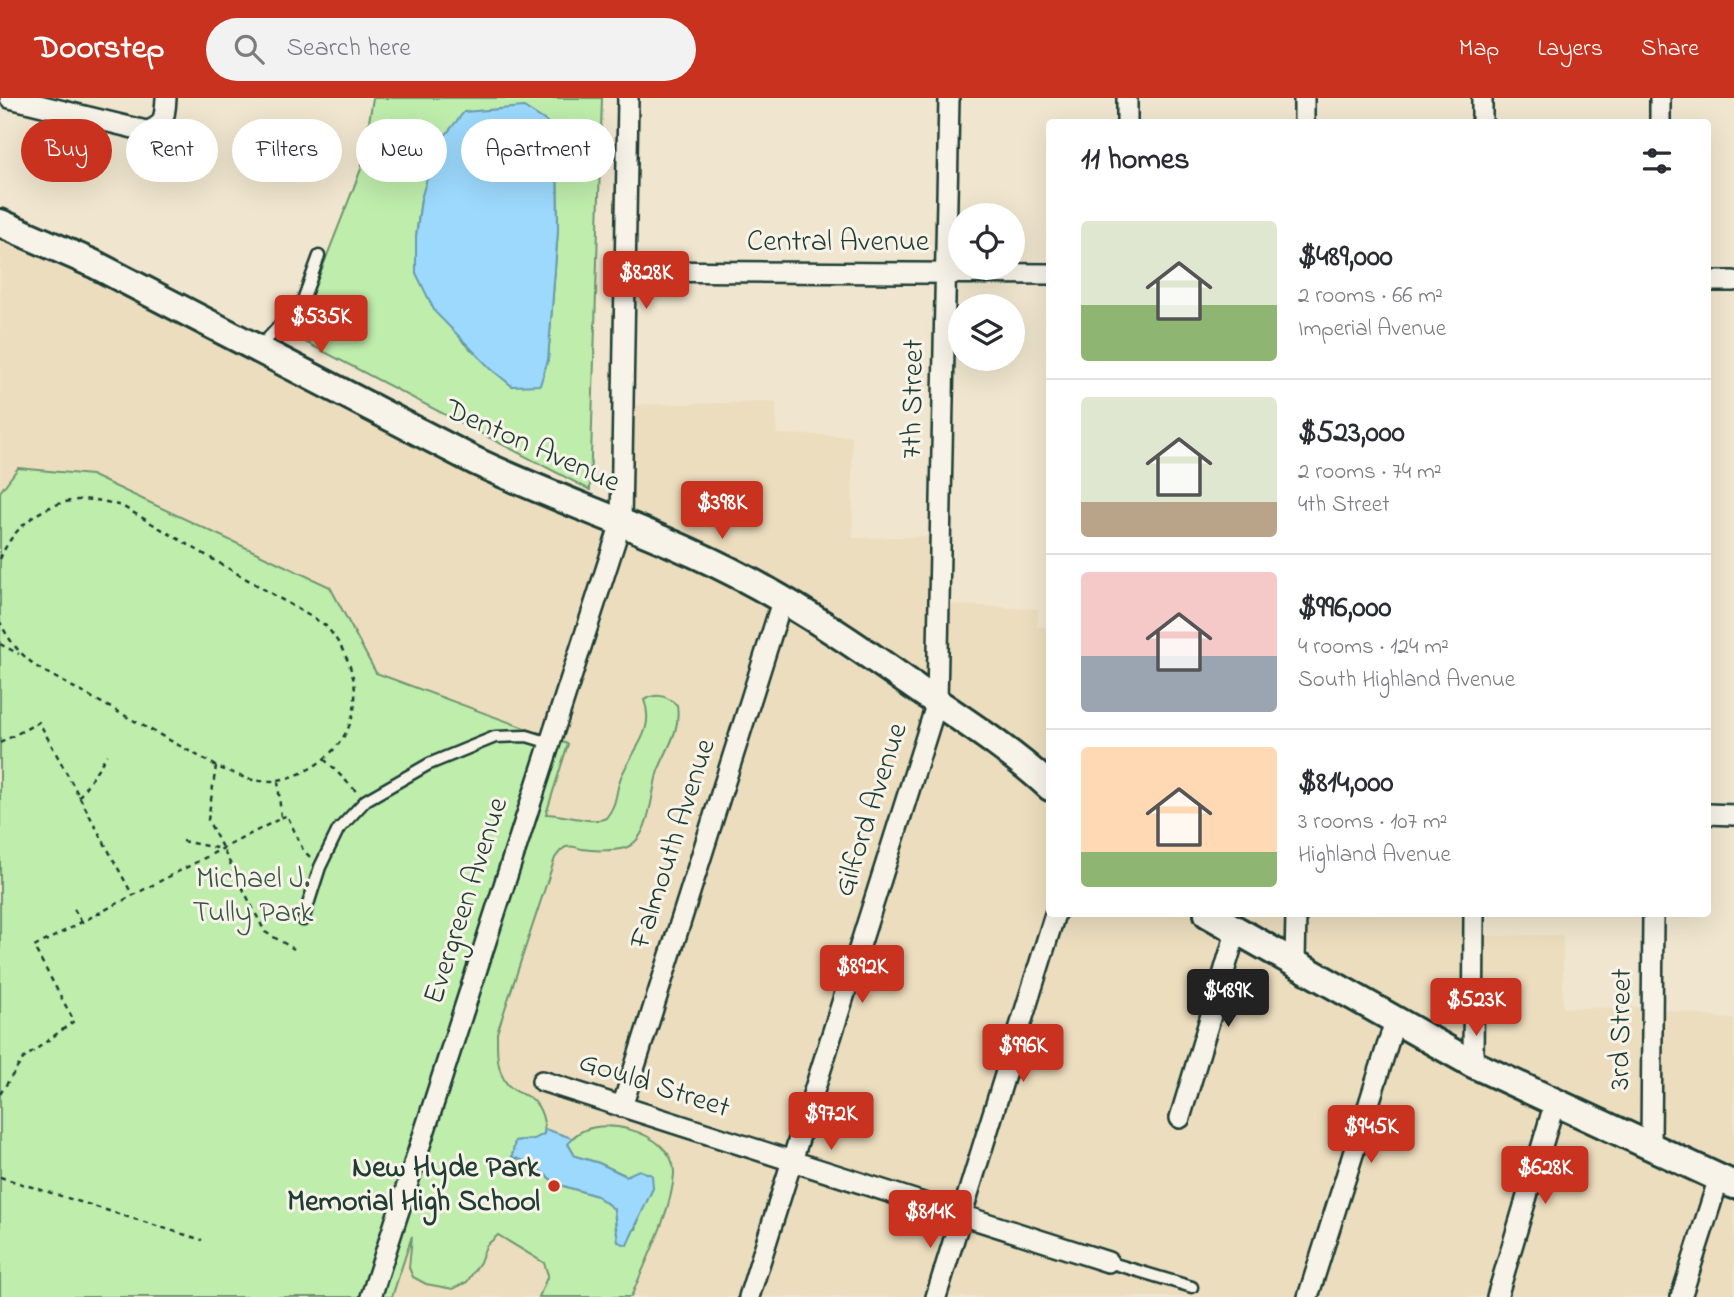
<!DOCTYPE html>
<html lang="en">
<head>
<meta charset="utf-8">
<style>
  body { margin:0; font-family:"Indie Flower",sans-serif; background:#f2f2f3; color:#2b2b33; height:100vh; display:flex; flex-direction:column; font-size:26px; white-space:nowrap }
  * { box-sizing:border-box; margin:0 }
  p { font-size:23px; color:#7c7c81 }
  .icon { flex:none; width:38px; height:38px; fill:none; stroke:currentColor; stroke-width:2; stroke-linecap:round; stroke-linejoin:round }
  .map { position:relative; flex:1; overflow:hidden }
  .drawer { position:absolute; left:1046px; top:21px; width:665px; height:798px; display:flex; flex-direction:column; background:#fff; border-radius:7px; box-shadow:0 7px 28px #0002 }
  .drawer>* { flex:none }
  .guide { position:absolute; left:21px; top:21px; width:665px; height:63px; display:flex; gap:14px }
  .buttons { position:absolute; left:948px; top:105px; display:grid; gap:14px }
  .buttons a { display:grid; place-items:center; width:77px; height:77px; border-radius:50%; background:#fff; box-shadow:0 7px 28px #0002; font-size:35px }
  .price { position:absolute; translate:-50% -60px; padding:0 16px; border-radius:7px; background:#c8321e; color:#fff; font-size:23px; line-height:46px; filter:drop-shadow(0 2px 4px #0008) }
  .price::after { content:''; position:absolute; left:50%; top:42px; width:21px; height:16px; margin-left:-10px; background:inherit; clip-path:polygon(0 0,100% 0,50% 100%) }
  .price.active { background:#222; color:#fff }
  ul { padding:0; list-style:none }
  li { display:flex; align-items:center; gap:21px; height:175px; padding:0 35px }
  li+li { border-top:2px solid #e1e1e2 }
  li span { display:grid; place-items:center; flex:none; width:196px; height:140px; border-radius:7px; color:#555 }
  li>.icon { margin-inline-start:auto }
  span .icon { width:84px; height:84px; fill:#fffc; stroke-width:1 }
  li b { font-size:30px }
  h2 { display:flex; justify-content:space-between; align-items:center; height:84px; padding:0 35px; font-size:30px }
  .pill { padding:0 24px; border-radius:32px; background:#fff; box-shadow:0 7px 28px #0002; font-size:24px; line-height:63px }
  .pill.active { background:#c8321e; color:#fff }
  header { display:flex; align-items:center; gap:42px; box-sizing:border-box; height:98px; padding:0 35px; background:#c8321e; color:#fff }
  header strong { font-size:33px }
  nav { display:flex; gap:38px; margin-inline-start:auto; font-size:24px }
  .search { width:490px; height:63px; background:#f2f2f3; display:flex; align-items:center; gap:18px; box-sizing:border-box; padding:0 24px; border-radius:38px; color:#7c7c81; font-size:26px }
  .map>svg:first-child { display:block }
  .built { fill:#ecddbe }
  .green { fill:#beedac; stroke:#6e9570; stroke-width:2; fill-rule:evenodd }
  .water { fill:#9cd9fd; stroke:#6a9bad; stroke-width:2 }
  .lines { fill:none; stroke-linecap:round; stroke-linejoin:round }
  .service-casing { stroke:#1f3d34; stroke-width:15 }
  .minor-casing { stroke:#1f3d34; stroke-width:24 }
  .secondary-casing { stroke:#1f3d34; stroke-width:32 }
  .path { stroke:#1f3d34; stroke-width:2.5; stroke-dasharray:5 5; stroke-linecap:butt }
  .service { stroke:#f7f3e8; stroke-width:10 }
  .minor { stroke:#f7f3e8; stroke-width:19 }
  .secondary { stroke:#f7f3e8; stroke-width:26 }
  .poi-dot { fill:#c8321e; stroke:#f7f3e8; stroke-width:2.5 }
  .labels { text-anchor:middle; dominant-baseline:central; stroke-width:6; stroke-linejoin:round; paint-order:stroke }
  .street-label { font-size:30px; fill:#1f3d34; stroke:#f7f3e8 }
  .park-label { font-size:30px; fill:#375746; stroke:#f7f3e8 }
  .poi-label { font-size:30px; font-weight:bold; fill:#1f3d34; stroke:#f7f3e8; text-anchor:end }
</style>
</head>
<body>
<header>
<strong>Doorstep</strong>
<div class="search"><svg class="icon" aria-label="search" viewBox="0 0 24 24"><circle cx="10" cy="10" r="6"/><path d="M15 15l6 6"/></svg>Search here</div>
<nav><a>Map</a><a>Layers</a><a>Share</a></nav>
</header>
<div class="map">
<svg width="1734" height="1199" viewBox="0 0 1734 1199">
  <rect width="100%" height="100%" fill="#f0e6cf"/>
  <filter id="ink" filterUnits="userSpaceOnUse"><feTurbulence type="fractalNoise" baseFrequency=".0143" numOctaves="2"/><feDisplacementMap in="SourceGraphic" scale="14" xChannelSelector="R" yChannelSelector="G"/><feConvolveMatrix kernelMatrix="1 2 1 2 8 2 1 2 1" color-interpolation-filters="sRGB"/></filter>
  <g filter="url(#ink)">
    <path class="built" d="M0 129 773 502 1050 699V816H1474V838L1563 837V910L1652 909 1734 922V1199H392L568 646 375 575 330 489 91 377 18 370 0 394Z
      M776 304 777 336 852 338 853 440 942 438 941 506 1038 511 1037 529H1050V689L937 604 621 425 625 307Z"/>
    <path class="green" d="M373 0H602L590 392 284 233 310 201 361 71ZM557 55 558 132 548 262 512 288 464 245 416 175V139L421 101Z
      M18 370 91 377 330 489 376 575 568 646 546 716C564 716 592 727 606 720 618 705 615 695 621 679 632 652 656 633 644 602 657 595 666 597 677 607 681 633 667 650 658 673 651 693 651 742 625 750 613 753 594 753 582 751 576 750 573 747 566 749 561 751 559 755 555 760L497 935C497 952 496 973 508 987 514 994 524 996 532 1001 541 1009 546 1025 544 1036L534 1041 515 1043 512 1059 530 1065 557 1086 597 1098 614 1111 616 1133 636 1131 641 1113 653 1090 599 1065 575 1058 568 1046C588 1010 676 1033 674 1076 672 1113 645 1165 631 1199H539L548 1177 544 1165 498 1137 486 1148 480 1164 467 1184 453 1191 426 1186 413 1179 409 1170 412 1138 392 1199H0V394Z"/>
    <path class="water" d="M524 9 547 24 557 55 558 132 548 262 540 287 512 288 491 271 435 214 416 175V139L421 101 436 49 464 14Z
      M545 1031 572 1040 568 1046 575 1058 599 1065 626 1078 639 1072 652 1077 653 1090 627 1147 618 1144 614 1111 597 1098 557 1086 531 1065 512 1059 515 1043 534 1041 544 1036Z"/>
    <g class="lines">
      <g class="service-casing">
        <path id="service" d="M258 251 303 202 319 158
          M303 822 320 769 338 732 366 702 429 666 495 639 527 638 550 645
          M1108 1164 1192 1189"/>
      </g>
      <g class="minor-casing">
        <path id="minor" d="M10 0 146 33C165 29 165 17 166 0
          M1127 24V0
          M1304 24V0
          M1482 24V0
          M1660 24V0
          M626 173 1050 176
          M1708 183H1734
          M1708 716 1734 717
          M1295 863 1296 816
          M1473 966 1474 816
          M542 983 1108 1164
          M622 1009 783 500
          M1180 1020 1237 831
          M1651 1048 1653 816
          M371 1199 621 425 628 0
          M749 1199 937 604 949 0
          M936 1199 1055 816
          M1308 1199 1395 923
          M1497 1199 1555 1004
          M1681 1199 1719 1080"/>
      </g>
      <g class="secondary-casing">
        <path id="secondary" d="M0 125 94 166 475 363C547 397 623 423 695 456 777 493 849 542 922 594 966 624 1011 653 1050 689
          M1208 816 1473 966 1734 1087"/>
      </g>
      <path class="path" d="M0 461C15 423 54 398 95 402 104 403 114 406 122 408L325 527C363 570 369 627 320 664 301 678 277 686 253 682 243 680 232 674 222 671L40 571C21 557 10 545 0 524
        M0 546 19 556
        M0 645 39 624 133 798
        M324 661 358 695
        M216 668 208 722 265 834 294 851
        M79 699 107 657
        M281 720 287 717 303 752 310 759
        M182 743 221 751
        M74 811 81 823
        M0 996 23 961 74 923 34 849 281 720 278 682
        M0 1079 202 1142"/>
      <use href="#service" class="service"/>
      <use href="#minor" class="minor"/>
      <use href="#secondary" class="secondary"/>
    </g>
  </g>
  <circle class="poi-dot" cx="554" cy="1088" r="7"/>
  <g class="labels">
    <g class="street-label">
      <text x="838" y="145">Central Avenue</text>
      <text transform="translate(914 301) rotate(-89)">7th Street</text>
      <text transform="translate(532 349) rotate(24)">Denton Avenue</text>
      <text transform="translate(872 712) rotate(-72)">Gilford Avenue</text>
      <text transform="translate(674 746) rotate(-72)">Falmouth Avenue</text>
      <text transform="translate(467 803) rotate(-72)">Evergreen Avenue</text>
      <text transform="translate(1622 931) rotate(-89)">3rd Street</text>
      <text transform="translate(654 988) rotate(18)">Gould Street</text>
    </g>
    <g class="park-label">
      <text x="253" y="782">Michael J.<tspan x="253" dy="34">Tully Park</tspan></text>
    </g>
    <g class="poi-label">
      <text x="540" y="1071">New Hyde Park<tspan x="540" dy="34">Memorial High School</tspan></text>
    </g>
  </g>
</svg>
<div class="buttons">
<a><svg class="icon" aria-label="locate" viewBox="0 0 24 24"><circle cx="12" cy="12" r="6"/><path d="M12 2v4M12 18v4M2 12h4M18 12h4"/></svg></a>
<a><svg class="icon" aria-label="layers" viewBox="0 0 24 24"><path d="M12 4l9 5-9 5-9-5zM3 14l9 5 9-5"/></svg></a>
</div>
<b class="price" style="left:646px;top:213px">$828K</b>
<b class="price" style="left:321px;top:257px">$535K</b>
<b class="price" style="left:722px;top:443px">$398K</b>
<b class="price" style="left:862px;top:907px">$892K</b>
<b class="price active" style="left:1228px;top:931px">$489K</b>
<b class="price" style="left:1476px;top:940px">$523K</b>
<b class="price" style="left:1023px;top:986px">$996K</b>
<b class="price" style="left:831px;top:1054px">$972K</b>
<b class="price" style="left:1371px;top:1067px">$945K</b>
<b class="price" style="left:1545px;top:1108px">$628K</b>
<b class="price" style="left:930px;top:1152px">$814K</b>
<div class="guide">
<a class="pill active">Buy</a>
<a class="pill">Rent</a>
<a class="pill">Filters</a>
<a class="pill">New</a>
<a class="pill">Apartment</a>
</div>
<section class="drawer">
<h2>11 homes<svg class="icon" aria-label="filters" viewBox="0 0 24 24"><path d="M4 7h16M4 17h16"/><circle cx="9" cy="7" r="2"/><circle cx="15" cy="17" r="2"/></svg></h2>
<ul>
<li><span style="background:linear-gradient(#dfe7d0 60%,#8fb573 0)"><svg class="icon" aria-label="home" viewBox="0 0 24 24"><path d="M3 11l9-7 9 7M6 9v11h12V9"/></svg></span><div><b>$489,000</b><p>2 rooms · 66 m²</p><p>Imperial Avenue</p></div></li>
<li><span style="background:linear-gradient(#dfe7d0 75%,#b9a48a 0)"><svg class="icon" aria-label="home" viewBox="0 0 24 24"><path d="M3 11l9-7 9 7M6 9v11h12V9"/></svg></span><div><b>$523,000</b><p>2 rooms · 74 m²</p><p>4th Street</p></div></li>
<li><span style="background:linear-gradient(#f6c9c9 60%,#9aa5b1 0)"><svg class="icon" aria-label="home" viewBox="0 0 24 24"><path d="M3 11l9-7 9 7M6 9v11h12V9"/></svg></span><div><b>$996,000</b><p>4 rooms · 124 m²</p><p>South Highland Avenue</p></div></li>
<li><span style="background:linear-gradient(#ffd9b3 75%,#8fb573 0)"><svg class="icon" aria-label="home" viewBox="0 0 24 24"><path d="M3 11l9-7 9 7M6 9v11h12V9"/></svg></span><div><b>$814,000</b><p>3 rooms · 107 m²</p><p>Highland Avenue</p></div></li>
</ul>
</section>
</div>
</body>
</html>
